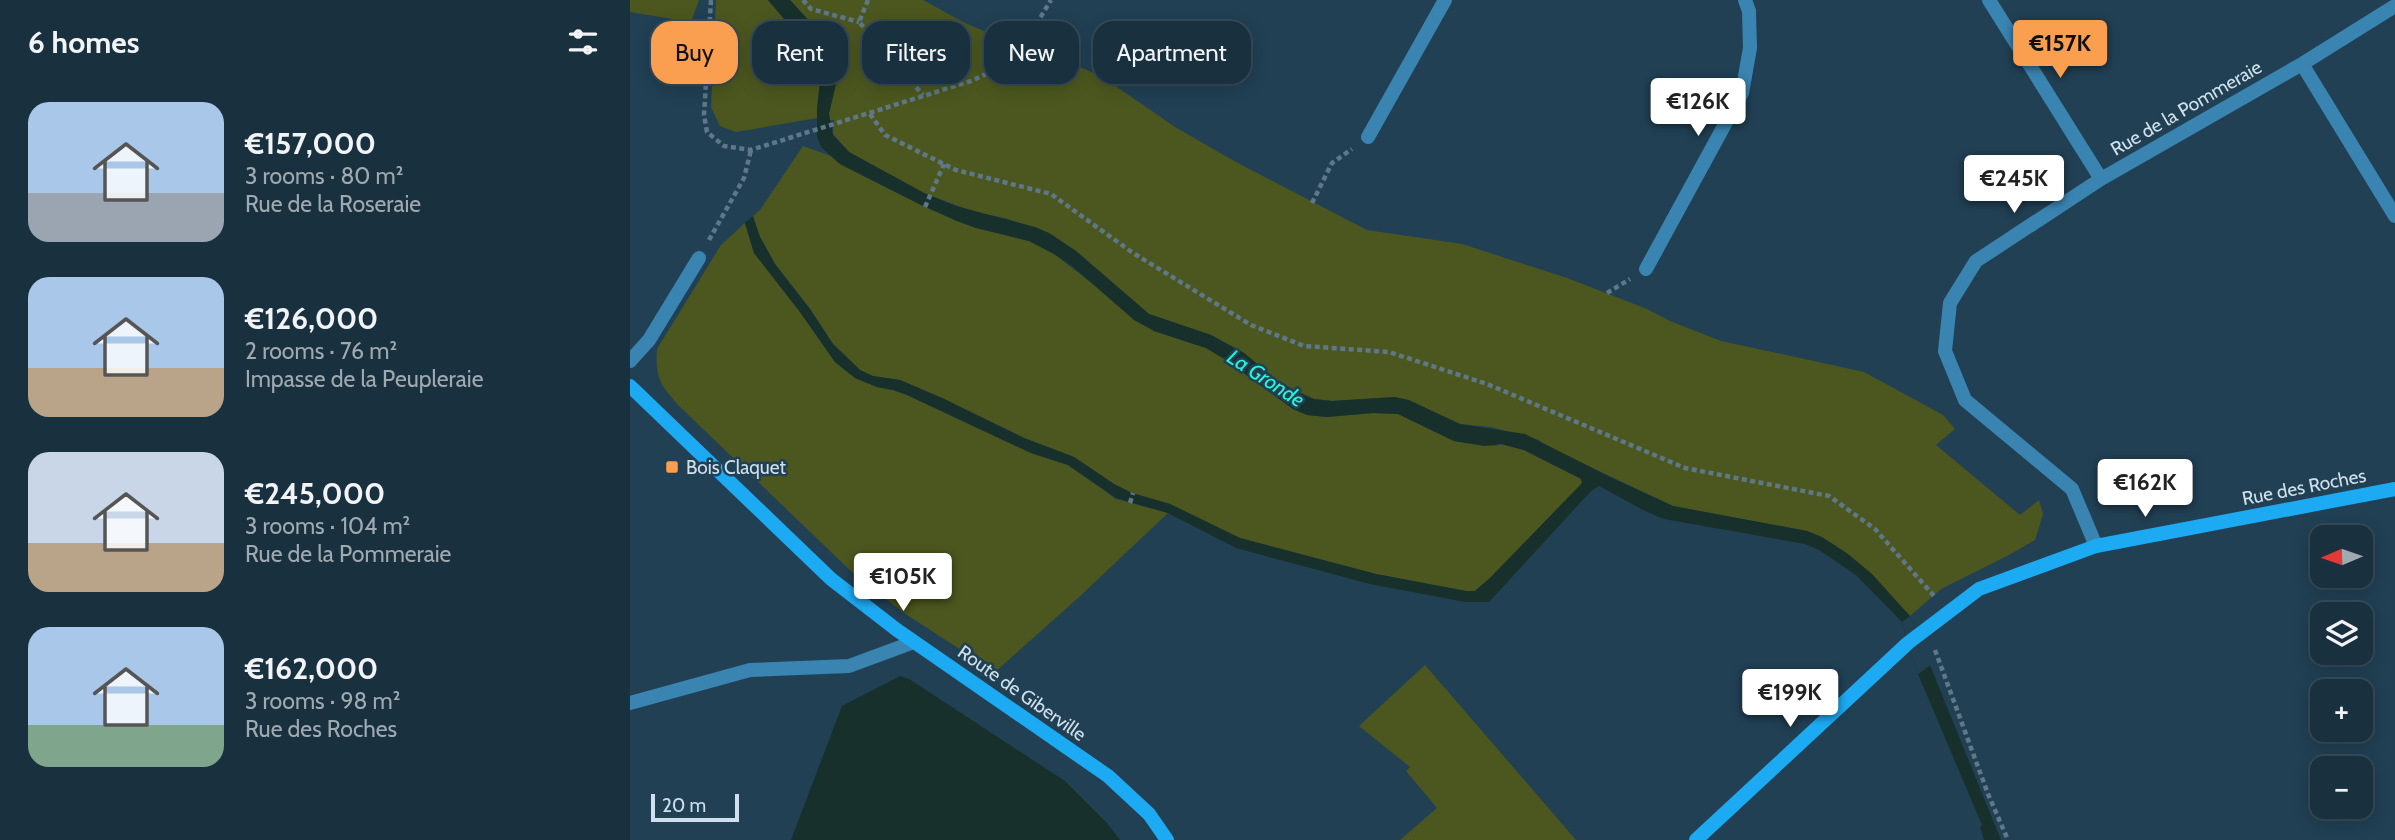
<!DOCTYPE html>
<html lang="en">
<head>
<meta charset="utf-8">
<style>
  body { margin:0; font-family:Cabin,sans-serif; background:#223846; color:#f1f3f6; height:100vh; display:flex; flex-direction:column; font-size:26px; white-space:nowrap }
  * { box-sizing:border-box; margin:0 }
  p { font-size:23px; color:#9fa9b0 }
  .icon { flex:none; width:38px; height:38px; fill:none; stroke:currentColor; stroke-width:2; stroke-linecap:round; stroke-linejoin:round }
  .map { position:relative; flex:1; overflow:hidden }
  .side { display:flex; flex-direction:column; background:#19303f; width:630px }
  .side>* { flex:none }
  .banner { position:absolute; left:21px; top:21px; width:665px; height:63px; display:flex; gap:14px }
  .needle { width:46px; rotate:268deg }
  .controls { position:absolute; left:1680px; top:525px; display:grid; gap:14px }
  .controls a { display:grid; place-items:center; width:63px; height:63px; border-radius:14px; background:#19303f; box-shadow:0 4px 18px #0003,0 0 0 2px #374b59; font-size:35px }
  .scale { position:absolute; left:21px; bottom:18px; width:88px; box-sizing:border-box; padding-left:7px; border:4px solid #cee0ec; border-top:0; font-size:19px; line-height:24px; white-space:nowrap; color:#cee0ec; -webkit-text-stroke:5px #214054; paint-order:stroke }
  .price { position:absolute; translate:-50% -60px; padding:0 16px; border-radius:7px; background:#fff; color:#222; font-size:23px; line-height:46px; filter:drop-shadow(0 2px 4px #0008) }
  .price::after { content:''; position:absolute; left:50%; top:42px; width:21px; height:16px; margin-left:-10px; background:inherit; clip-path:polygon(0 0,100% 0,50% 100%) }
  .price.on { background:#fa9f4f; color:#111 }
  ul { padding:0; list-style:none }
  li { display:flex; align-items:center; gap:21px; height:175px; padding:0 28px }
  li span { display:grid; place-items:center; flex:none; width:196px; height:140px; border-radius:21px; color:#555 }
  li>.icon { margin-inline-start:auto }
  span .icon { width:84px; height:84px; fill:#fffc; stroke-width:1 }
  li b { font-size:30px }
  h2 { display:flex; justify-content:space-between; align-items:center; height:84px; padding:0 28px; font-size:30px }
  .tag { padding:0 24px; border-radius:21px; background:#19303f; box-shadow:0 4px 18px #0003,0 0 0 2px #374b59; font-size:24px; line-height:63px }
  .tag.on { background:#fa9f4f; color:#111 }
  main { display:flex; flex:1; min-height:0 }
  .map>svg:first-child { display:block }
  .green { fill:#4c571f }
  .water { fill:#17302b }
  .pier { fill:#214054 }
  .lines { fill:none; stroke-linecap:round; stroke-linejoin:round }
  .path { stroke:#5e7889; stroke-width:4.5; stroke-dasharray:5 3.5; stroke-linecap:butt }
  .lane { stroke:#3a84b1; stroke-width:14 }
  .street { stroke:#3a84b1; stroke-width:14 }
  .secondary { stroke:#1caaf3; stroke-width:14 }
  .poi-dot { fill:#fa9f4f; stroke:#214054; stroke-width:2.5 }
  .labels { text-anchor:middle; dominant-baseline:central; stroke-width:5; stroke-linejoin:round; paint-order:stroke }
  .street-label { font-size:19px; fill:#cee0ec; stroke:#214054 }
  .poi-label { font-size:19px; fill:#cee0ec; stroke:#214054; text-anchor:start }
  .water-label { font-size:21px; font-style:italic; fill:#25f7d9; stroke:#214054 }
</style>
</head>
<body>
<main>
<section class="side">
<h2>6 homes<svg class="icon" aria-label="filters" viewBox="0 0 24 24"><path d="M4 7h16M4 17h16"/><circle cx="9" cy="7" r="2"/><circle cx="15" cy="17" r="2"/></svg></h2>
<ul>
<li><span style="background:linear-gradient(#a9c7e8 65%,#9aa5b1 0)"><svg class="icon" aria-label="home" viewBox="0 0 24 24"><path d="M3 11l9-7 9 7M6 9v11h12V9"/></svg></span><div><b>€157,000</b><p>3 rooms · 80 m²</p><p>Rue de la Roseraie</p></div></li>
<li><span style="background:linear-gradient(#a9c7e8 65%,#b9a48a 0)"><svg class="icon" aria-label="home" viewBox="0 0 24 24"><path d="M3 11l9-7 9 7M6 9v11h12V9"/></svg></span><div><b>€126,000</b><p>2 rooms · 76 m²</p><p>Impasse de la Peupleraie</p></div></li>
<li><span style="background:linear-gradient(#c9d6e8 65%,#b9a48a 0)"><svg class="icon" aria-label="home" viewBox="0 0 24 24"><path d="M3 11l9-7 9 7M6 9v11h12V9"/></svg></span><div><b>€245,000</b><p>3 rooms · 104 m²</p><p>Rue de la Pommeraie</p></div></li>
<li><span style="background:linear-gradient(#a9c7e8 70%,#7fa58c 0)"><svg class="icon" aria-label="home" viewBox="0 0 24 24"><path d="M3 11l9-7 9 7M6 9v11h12V9"/></svg></span><div><b>€162,000</b><p>3 rooms · 98 m²</p><p>Rue des Roches</p></div></li>
</ul>
</section>
<div class="map">
<svg width="1765" height="840" viewBox="0 0 1765 840">
  <rect width="100%" height="100%" fill="#214054"/>
  <path class="green" d="M0 0H69L61 22 0 12Z
    M86 0H138L174 44 185 54 190 81 187 118 106 132 90 126 81 107Z
    M160 0H293L335 23 387 45 404 48 471 76 545 127 604 161 737 230 832 244 937 278 1017 309 1040 321 1091 341 1234 372 1313 415 1325 429 1306 445 1390 515 1409 500 1413 514 1405 540 1379 555 1311 589 1280 616C1249 583 1220 548 1177 531L1043 506 914 445 909 440 861 427 830 424 765 397 702 401 684 399 649 382 614 353 581 335 519 314 446 251 419 233 375 218 347 213 294 193 219 152 203 134 204 120H200L199 114 200 44Z
    M173 146 201 156 210 164 291 205 327 221 346 228 399 241 424 254 524 331 576 348 596 360 663 409 677 415 697 417 743 413 768 414 824 441 864 446 871 444 894 450 952 479V484L861 577 845 591H836L746 574 610 538 540 504 502 493 484 484 444 457 394 438 312 398 270 380 242 376 230 370 203 344 180 309 145 264 130 237 123 216 130 210Z
    M115 223 124 253 170 312 205 362 225 378 247 387 263 390 277 395 401 453 438 465 486 499 538 513 448 598 365 672 274 613 225 575 48 405C30 384 25 378 27 349L91 245Z
    M795 665 946 840H770L807 808 776 771 780 767 729 726Z"/>
  <path class="water" d="M138 0H160L200 44 206 84 199 114 203 135 219 152 294 193 326 206 405 227 419 233 446 251 519 314 581 335 614 353 649 382 669 393 684 399 702 401 765 397 779 400 830 424 895 434 982 478 1043 506 1177 531 1192 537 1218 554 1242 574 1280 616 1371 840H1354L1350 827 1352 825 1288 674 1272 622 1226 575 1189 550 1175 544 1034 519 1015 511 969 486 961 491 859 602H835L740 584 606 548 538 513 486 498 438 465 401 453 277 395 263 390 247 387 225 378 205 362 170 312 124 253 115 223 123 216 130 237 145 264 180 309 203 344 230 370 243 376 270 380 312 398 394 438 444 457 484 484 502 493 540 504 610 538 746 574 836 591H845L861 577 952 483 951 479 894 450 871 444 854 446 824 441 768 414 743 413 697 417 677 415 663 409 596 360 576 348 524 331 504 320 442 266 424 254 399 241 346 228 327 221 291 205 210 164 191 147 187 137V108L190 81 185 54Z
    M270 676 279 679 435 781 477 823 490 840H161L212 706Z"/>
  <path class="pier" d="M1280 616 1301 665 1288 674 1272 622Z"/>
  <g class="lines">
    <path class="path" d="M81 0 74 115 77 132 94 146 121 150 341 81 367 69 389 53 421 0
      M173 0 181 9 229 22
      M238 0 229 22 293 95
      M240 114 255 135 326 170 421 194 503 253 621 325 674 346 759 352 857 384 1055 468 1199 496 1245 529 1305 597
      M682 203 702 163 722 149
      M295 207 314 164
      M79 240 114 178 121 150
      M977 293 1000 279
      M500 503 503 493
      M1305 650 1358 794 1378 840"/>
    <path class="lane" d="M0 703 120 670 219 666 284 642"/>
    <path class="street" d="M1359 0 1471 179
      M1672 64 1765 216
      M738 137 815 0
      M1016 269 1112 93 1120 48 1119 11 1115 0
      M0 361 19 340 69 258
      M1466 546 1442 489 1335 400 1315 351 1320 303 1346 261 1471 179 1672 64 1765 6"/>
    <path class="secondary" d="M0 386 201 579 267 630 478 776 519 814 537 840
      M1066 840 1278 643 1349 589 1466 546 1765 489"/>
  </g>
  <rect class="poi-dot" x="35" y="460" width="14" height="14" rx="3.5"/>
  <g class="labels">
    <g class="street-label">
      <text transform="translate(1556 108) rotate(-30)">Rue de la Pommeraie</text>
      <text transform="translate(1674 487) rotate(-11)">Rue des Roches</text>
      <text transform="translate(392 693) rotate(35)">Route de Giberville</text>
    </g>
    <g class="poi-label">
      <text x="56" y="467">Bois Claquet</text>
    </g>
    <g class="water-label">
      <text transform="translate(636 378) rotate(33)">La Gronde</text>
    </g>
  </g>
</svg>
<div class="controls">
<a><svg class="needle" viewBox="-14 -14 28 28"><path d="M0-13l5 13h-10z" fill="#e53935"/><path d="M0 13l5-13h-10z" fill="#9fa9b0"/></svg></a>
<a><svg class="icon" aria-label="layers" viewBox="0 0 24 24"><path d="M12 4l9 5-9 5-9-5zM3 14l9 5 9-5"/></svg></a>
<a>+</a>
<a>−</a>
</div>
<div class="scale">20 m</div>
<b class="price on" style="left:1430px;top:80px">€157K</b>
<b class="price" style="left:1068px;top:138px">€126K</b>
<b class="price" style="left:1384px;top:215px">€245K</b>
<b class="price" style="left:1515px;top:519px">€162K</b>
<b class="price" style="left:273px;top:613px">€105K</b>
<b class="price" style="left:1160px;top:729px">€199K</b>
<div class="banner">
<a class="tag on">Buy</a>
<a class="tag">Rent</a>
<a class="tag">Filters</a>
<a class="tag">New</a>
<a class="tag">Apartment</a>
</div>
</div>
</main>
</body>
</html>
